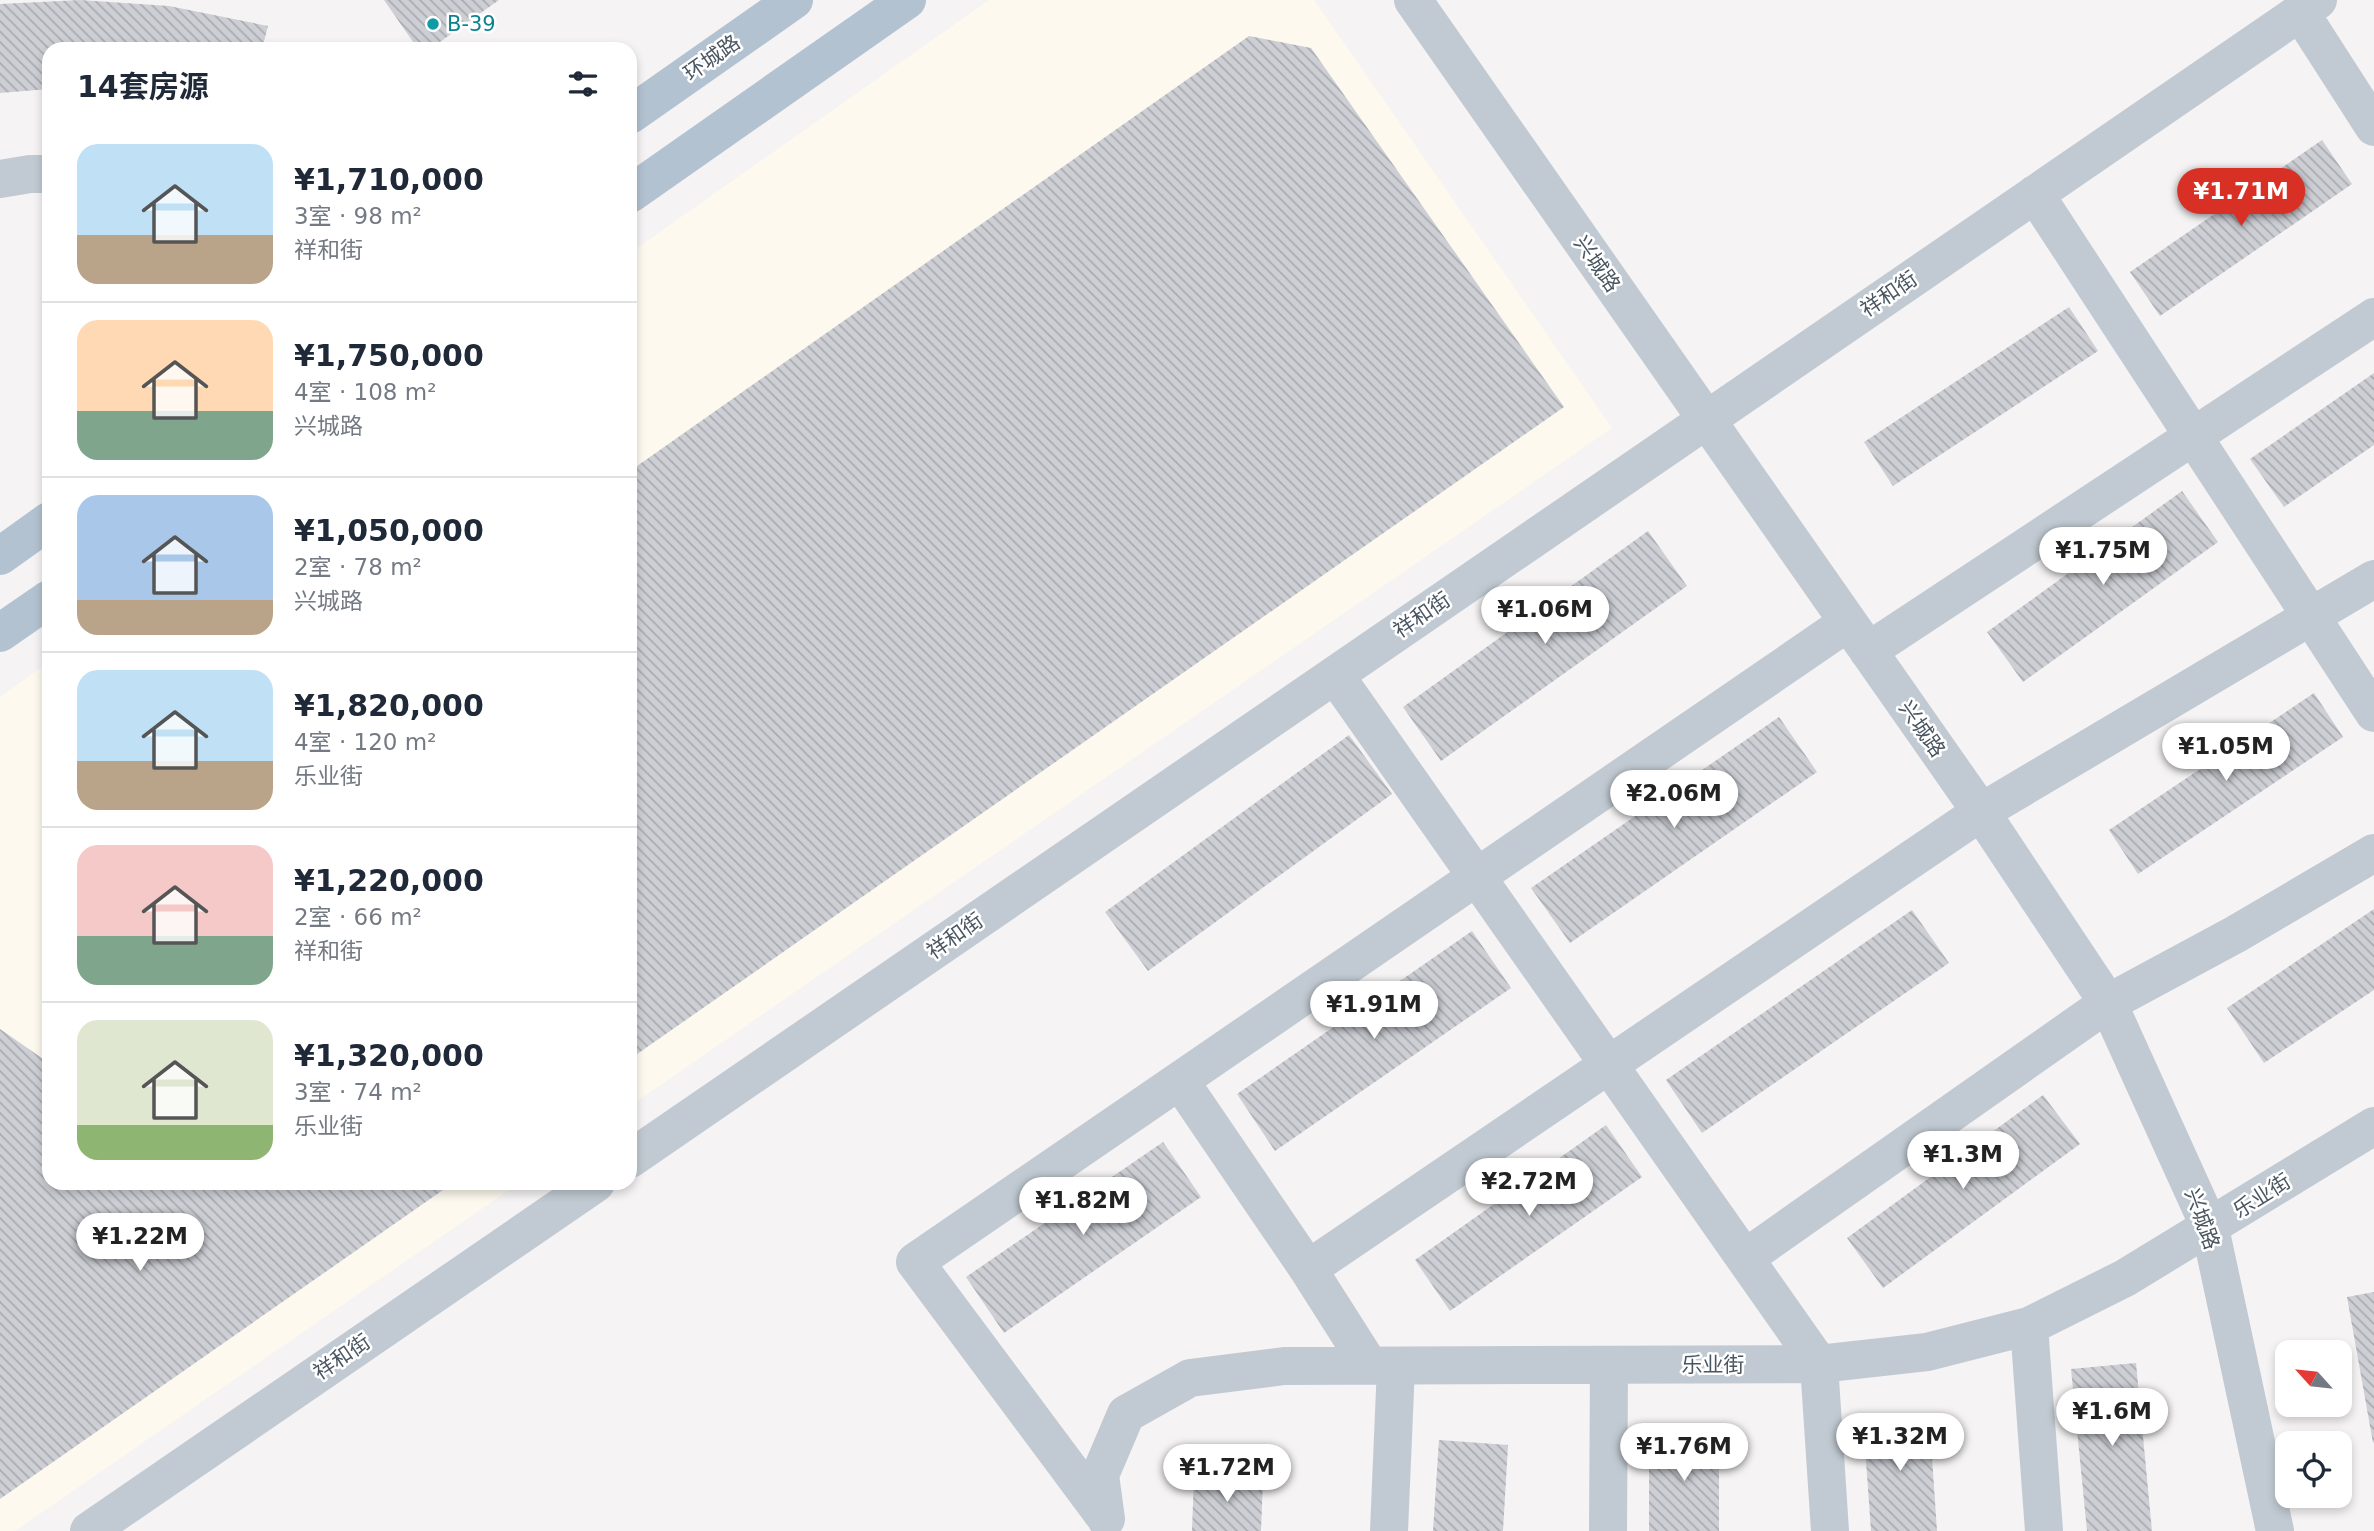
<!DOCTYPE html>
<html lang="zh">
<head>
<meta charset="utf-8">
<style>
  body { margin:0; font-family:"DejaVu Sans","Noto Sans SC",sans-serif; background:#f2f2f3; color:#1f2937; height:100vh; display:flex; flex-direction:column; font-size:26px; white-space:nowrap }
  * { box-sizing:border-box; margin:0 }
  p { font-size:23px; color:#747a83 }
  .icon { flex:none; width:38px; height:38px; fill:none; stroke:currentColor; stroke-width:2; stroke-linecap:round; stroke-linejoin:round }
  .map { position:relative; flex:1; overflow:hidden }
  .details { position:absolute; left:42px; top:42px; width:595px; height:1148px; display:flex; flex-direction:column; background:#fff; border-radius:21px; box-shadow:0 4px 10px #0003 }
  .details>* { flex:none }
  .needle { width:46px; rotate:297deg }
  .buttons { position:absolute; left:2275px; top:1340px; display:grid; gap:14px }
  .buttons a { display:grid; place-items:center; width:77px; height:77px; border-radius:14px; background:#fff; box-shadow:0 4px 10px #0003; font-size:35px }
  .price { position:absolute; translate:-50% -60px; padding:0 16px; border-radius:24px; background:#fff; color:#222; font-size:23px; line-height:46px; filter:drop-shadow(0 2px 4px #0008) }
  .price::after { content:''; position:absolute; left:50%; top:42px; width:21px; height:16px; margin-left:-10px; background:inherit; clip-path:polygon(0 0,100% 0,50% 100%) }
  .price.on { background:#d93025; color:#fff }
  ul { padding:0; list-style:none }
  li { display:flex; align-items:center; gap:21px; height:175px; padding:0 35px }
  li+li { border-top:2px solid #e0e1e3 }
  li span { display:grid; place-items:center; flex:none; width:196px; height:140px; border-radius:21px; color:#555 }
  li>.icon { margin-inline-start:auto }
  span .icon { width:84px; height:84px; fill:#fffc; stroke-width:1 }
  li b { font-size:30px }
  h2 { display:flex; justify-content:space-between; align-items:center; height:84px; padding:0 35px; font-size:30px }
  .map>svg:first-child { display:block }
  .commercial { fill:#fdf9ef }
  .building { fill:url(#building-back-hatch) }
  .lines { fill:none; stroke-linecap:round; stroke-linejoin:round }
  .minor { stroke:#c1cad2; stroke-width:38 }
  .primary { stroke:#b3c2d1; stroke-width:38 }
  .culture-dot { fill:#0f9aa8; stroke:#fff; stroke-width:2.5 }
  .labels { text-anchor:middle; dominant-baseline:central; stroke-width:5; stroke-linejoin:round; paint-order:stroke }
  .culture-label { font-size:21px; fill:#0d838f; stroke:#fff; text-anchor:start }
  .street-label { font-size:21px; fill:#4a5661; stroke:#fff }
</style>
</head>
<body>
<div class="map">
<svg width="2374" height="1531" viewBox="0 0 2374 1531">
  <defs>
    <pattern id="building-back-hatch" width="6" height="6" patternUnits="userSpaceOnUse" patternTransform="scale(1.75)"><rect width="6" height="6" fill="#cdcfd5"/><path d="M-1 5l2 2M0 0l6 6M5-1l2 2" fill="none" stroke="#a8abb0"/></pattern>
  </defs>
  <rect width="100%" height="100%" fill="#f5f3f3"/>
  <path class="commercial" d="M989 0H1314L1612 428 630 1106V253Z
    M49 662V1183H519L15 1531H0V697Z"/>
  <path class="building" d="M80 0 169 6 268 26 262 49H49V89L0 93V4Z
    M384 0H499L430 49H418Z
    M1249 36 1311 48 1564 407 630 1059V471Z
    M2322 140 2352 184 2160 316 2130 272Z
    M2069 307 2098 351 1893 486 1864 442Z
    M2374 373V445L2284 507 2250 459Z
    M2182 491 2218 542 2023 682 1987 632Z
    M1648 531 1687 586 1441 761 1403 707Z
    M2314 693 2343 737 2138 874 2109 830Z
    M1779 717 1817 772 1570 943 1531 888Z
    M1349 735 1392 794 1148 971 1105 912Z
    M2374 909V990L2264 1063 2227 1008Z
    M1912 910 1949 963 1702 1133 1666 1080Z
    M1472 931 1511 988 1275 1151 1237 1094Z
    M0 1029 49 1063V1183H453L0 1499Z
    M2043 1095 2080 1144 1883 1288 1847 1238Z
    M1606 1125 1642 1177 1450 1311 1415 1260Z
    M1163 1142 1201 1197 1004 1333 966 1277Z
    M2374 1292V1442L2373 1443 2347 1297Z
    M2136 1363 2152 1531H2087L2071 1369Z
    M1929 1413 1937 1531H1871L1863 1418Z
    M1649 1435H1719V1531H1649Z
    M1439 1440 1508 1445 1503 1531H1433Z
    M1194 1476 1263 1479 1261 1531H1192Z"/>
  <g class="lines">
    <path class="minor" d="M1413 0 1981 812 2108 1003 2210 1228 2275 1531
      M2300 12 2374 127
      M0 179 30 174H49
      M2035 194 2374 713
      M1868 651 2374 317
      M1335 675 1819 1364 1830 1531
      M1180 1081 1308 1269 1981 812 2374 579
      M630 1159 2318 0
      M1745 1258 2108 1003 2236 934 2374 853
      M1308 1269 1369 1365
      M2029 1326 2044 1531
      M1105 1517 915 1262 1847 623
      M1106 1519 1100 1475 1126 1414 1190 1378 1284 1366 1819 1364 1927 1352 2029 1326 2125 1278 2374 1126
      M89 1531 596 1183
      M1389 1531 1396 1366
      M1608 1531 1609 1365"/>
    <path class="primary" d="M630 115 794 0
      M630 194 907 0
      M0 556 49 521
      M0 633 49 599"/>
  </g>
  <circle class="culture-dot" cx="433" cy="24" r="7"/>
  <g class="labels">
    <g class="culture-label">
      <text x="447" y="24">B-39</text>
    </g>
    <g class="street-label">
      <text transform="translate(712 58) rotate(-35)">环城路</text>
      <text transform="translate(1597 264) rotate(55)">兴城路</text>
      <text transform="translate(1889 294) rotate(-34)">祥和街</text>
      <text transform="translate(1422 615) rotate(-34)">祥和街</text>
      <text transform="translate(1922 729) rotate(55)">兴城路</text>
      <text transform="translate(955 936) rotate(-35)">祥和街</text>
      <text transform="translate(2262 1196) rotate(-32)">乐业街</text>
      <text transform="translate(2202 1219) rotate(70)">兴城路</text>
      <text transform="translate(342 1357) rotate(-34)">祥和街</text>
      <text x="1713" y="1365">乐业街</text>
    </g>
  </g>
</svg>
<div class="buttons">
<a><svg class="needle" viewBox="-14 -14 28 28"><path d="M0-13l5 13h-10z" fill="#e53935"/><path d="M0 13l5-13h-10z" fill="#747a83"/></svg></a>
<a><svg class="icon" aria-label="locate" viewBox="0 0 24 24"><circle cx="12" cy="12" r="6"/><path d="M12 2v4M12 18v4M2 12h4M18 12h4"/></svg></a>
</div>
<b class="price on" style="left:2241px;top:228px">¥1.71M</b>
<b class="price" style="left:2103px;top:587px">¥1.75M</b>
<b class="price" style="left:1545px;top:646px">¥1.06M</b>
<b class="price" style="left:2226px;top:783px">¥1.05M</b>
<b class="price" style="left:1674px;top:830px">¥2.06M</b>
<b class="price" style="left:1374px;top:1041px">¥1.91M</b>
<b class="price" style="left:1963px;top:1191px">¥1.3M</b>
<b class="price" style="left:1529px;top:1218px">¥2.72M</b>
<b class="price" style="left:1083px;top:1237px">¥1.82M</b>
<b class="price" style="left:140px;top:1273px">¥1.22M</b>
<b class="price" style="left:2112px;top:1448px">¥1.6M</b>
<b class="price" style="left:1900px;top:1473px">¥1.32M</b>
<b class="price" style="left:1684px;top:1483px">¥1.76M</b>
<b class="price" style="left:1227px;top:1504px">¥1.72M</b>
<section class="details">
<h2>14套房源<svg class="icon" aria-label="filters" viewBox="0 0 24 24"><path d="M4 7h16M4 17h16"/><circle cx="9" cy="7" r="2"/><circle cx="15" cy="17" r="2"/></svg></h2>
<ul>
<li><span style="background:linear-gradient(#bfe0f5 65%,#b9a48a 0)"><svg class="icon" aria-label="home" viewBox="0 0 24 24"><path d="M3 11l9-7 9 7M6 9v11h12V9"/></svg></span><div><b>¥1,710,000</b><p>3室 · 98 m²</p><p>祥和街</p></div></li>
<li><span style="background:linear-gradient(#ffd9b3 65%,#7fa58c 0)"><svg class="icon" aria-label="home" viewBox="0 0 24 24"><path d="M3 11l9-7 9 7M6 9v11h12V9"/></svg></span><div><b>¥1,750,000</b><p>4室 · 108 m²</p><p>兴城路</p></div></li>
<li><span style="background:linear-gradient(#a9c7e8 75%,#b9a48a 0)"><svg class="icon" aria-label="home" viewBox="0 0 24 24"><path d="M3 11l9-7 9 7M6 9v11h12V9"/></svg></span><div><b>¥1,050,000</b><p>2室 · 78 m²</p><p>兴城路</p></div></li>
<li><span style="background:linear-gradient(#bfe0f5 65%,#b9a48a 0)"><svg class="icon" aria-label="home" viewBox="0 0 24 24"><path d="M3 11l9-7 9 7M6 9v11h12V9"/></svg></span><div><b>¥1,820,000</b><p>4室 · 120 m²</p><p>乐业街</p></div></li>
<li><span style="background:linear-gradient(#f6c9c9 65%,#7fa58c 0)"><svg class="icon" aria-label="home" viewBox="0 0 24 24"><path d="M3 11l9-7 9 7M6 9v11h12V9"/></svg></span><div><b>¥1,220,000</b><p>2室 · 66 m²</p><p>祥和街</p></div></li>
<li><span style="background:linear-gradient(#dfe7d0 75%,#8fb573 0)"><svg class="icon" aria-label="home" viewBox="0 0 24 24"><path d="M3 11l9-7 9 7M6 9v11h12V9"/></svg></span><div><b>¥1,320,000</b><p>3室 · 74 m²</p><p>乐业街</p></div></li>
</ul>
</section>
</div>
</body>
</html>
